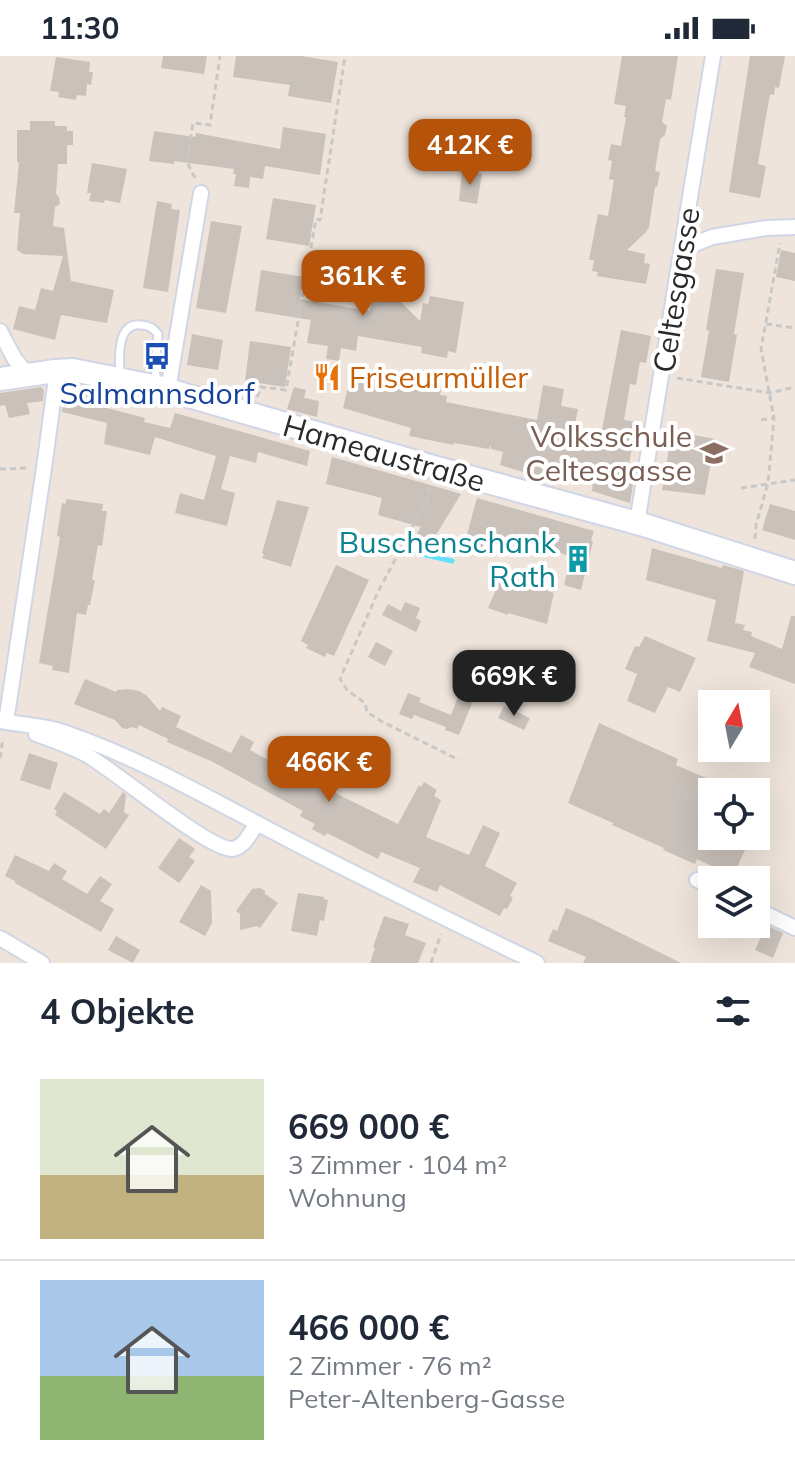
<!DOCTYPE html>
<html lang="de">
<head>
<meta charset="utf-8">
<style>
  body { margin:0; font-family:Mulish,sans-serif; background:#f6f6f7; color:#1f2937; height:100vh; display:flex; flex-direction:column; font-size:30px; white-space:nowrap }
  * { box-sizing:border-box; margin:0 }
  p { font-size:26px; color:#747a83 }
  .icon { flex:none; width:44px; height:44px; fill:none; stroke:currentColor; stroke-width:2; stroke-linecap:round; stroke-linejoin:round }
  .map { position:relative; height:907px; overflow:hidden }
  .sheet { display:flex; flex-direction:column; background:#fff; flex:1 }
  .sheet>* { flex:none }
  .needle { width:52px; rotate:10deg }
  .tools { position:absolute; left:698px; top:634px; display:grid; gap:16px }
  .tools a { display:grid; place-items:center; width:72px; height:72px; border-radius:0px; background:#fff; box-shadow:0 8px 32px #0002; font-size:40px }
  .price { position:absolute; translate:-50% -68px; padding:0 18px; border-radius:16px; background:#b45309; color:#fff; font-size:26px; line-height:52px; filter:drop-shadow(0 2px 4px #0008) }
  .price::after { content:''; position:absolute; left:50%; top:48px; width:24px; height:18px; margin-left:-12px; background:inherit; clip-path:polygon(0 0,100% 0,50% 100%) }
  .price.active { background:#222; color:#fff }
  ul { padding:0; list-style:none }
  li { display:flex; align-items:center; gap:24px; height:200px; padding:0 40px }
  li+li { border-top:2px solid #e0e1e3 }
  li span { display:grid; place-items:center; flex:none; width:224px; height:160px; border-radius:0px; color:#555 }
  li>.icon { margin-inline-start:auto }
  span .icon { width:96px; height:96px; fill:#fffc; stroke-width:1 }
  li b { font-size:34px }
  h2 { display:flex; justify-content:space-between; align-items:center; height:96px; padding:0 40px; font-size:34px }
  .status { display:flex; justify-content:space-between; align-items:center; height:56px; padding:0 40px; background:#fff; direction:ltr }
  .status svg { height:22px; fill:currentColor }
  .map>svg:first-child { display:block }
  .lines { fill:none; stroke-linecap:round; stroke-linejoin:round }
  .stream { stroke:#63e1fb; stroke-width:5 }
  .building { fill:#c9c1ba }
  .service-casing { stroke:#d0d6e5; stroke-width:11 }
  .minor-casing { stroke:#d0d6e5; stroke-width:18 }
  .secondary-casing { stroke:#d0d6e5; stroke-width:26 }
  .path { stroke:#c8c8c8; stroke-width:3; stroke-dasharray:6 4; stroke-linecap:butt }
  .service { stroke:#fff; stroke-width:7 }
  .minor { stroke:#fff; stroke-width:14 }
  .secondary { stroke:#fff; stroke-width:22 }
  .labels { text-anchor:middle; dominant-baseline:central; stroke-width:8; stroke-linejoin:round; paint-order:stroke }
  .street-label { font-size:30px; fill:#2a2a2a; stroke:#fff }
  .food-label { font-size:30px; fill:#c56008; stroke:#fff; text-anchor:start }
  .transit-label { font-size:30px; fill:#164399; stroke:#fff }
  .education-label { font-size:30px; fill:#785e54; stroke:#fff; text-anchor:end }
  .culture-label { font-size:30px; fill:#0d838f; stroke:#fff; text-anchor:end }
</style>
</head>
<body>
<div class="status"><b>11:30</b><svg viewBox="0 0 49 12"><path d="M0 12V9h3v3zM5 12V6h3v6zM10 12V3h3v9zM15 12V0h3v12zM26 1h20v11H26zM47 4h2v5h-2z"/></svg></div>
<div class="map">
<svg width="795" height="907" viewBox="0 0 795 907">
  <rect width="100%" height="100%" fill="#eee4db"/>
  <g class="lines">
    <path class="stream" d="M404 494 452 505"/>
  </g>
  <path class="building" d="M163 0H207L204 18 161 12Z
    M236 0H301L338 6 331 47 288 40 290 29 233 21Z
    M622 0H678L671 44 666 43 662 66 667 70 665 79 660 83 655 115 660 116 657 131H655L649 171 646 176 627 194 645 198 644 207 650 208 646 228 597 220 598 216 592 215 594 204H589L598 158 608 160 614 124 609 123 612 105 608 104 611 88 621 90 626 61H624L626 50 614 48Z
    M750 0H785L779 32 775 31 774 39 770 38 761 89 758 108 766 110 760 142 729 136Z
    M56 1 90 6 89 16H93L91 29 87 28 86 40 77 39 76 44 58 41 59 36 50 35Z
    M30 65H55V70H67V75H73V89H67V108H58L56 138 59 141 60 148 55 151 53 170 64 172 71 225 114 234 107 267 61 259 55 284 13 273 19 250 35 254 41 232 53 235 63 200 23 198 17 194 20 157H14L19 106H17V74H30Z
    M283 71 326 78 320 119 265 110 263 123 250 121 249 132 234 130 236 118H233L234 113 174 105V108L149 105 154 75 195 81 196 77 280 93Z
    M92 107 127 113 120 147 105 144 104 147 89 145 91 137H87Z
    M462 115 482 118 477 148 459 145Z
    M273 142 316 149 309 190 266 183Z
    M157 145 172 148 171 153 180 154 168 236 143 232Z
    M211 165 242 170 226 257 196 252Z
    M781 194 795 197V225L776 221Z
    M716 213 744 217 734 278 737 279 729 326 701 321 709 275 706 274Z
    M261 214 304 221 300 243 370 255 372 244 380 239V235L392 237 420 265 423 247 428 248 430 240 464 246 456 297 448 295 447 302 421 297 422 291 358 280 356 295 341 292 339 305 326 303 328 290 307 287 311 264 255 255Z
    M621 274 651 280 646 307 640 306 636 329 630 328 624 364 636 366 629 409 633 410 632 416H635L630 447 592 435 594 415 550 407 547 423 500 409 503 396 491 393V389L489 393 454 387V389L409 380 411 372 343 352 350 323 372 330 373 324 406 332V330L413 332 415 324 442 330 440 339 447 340 446 346 537 364 543 329 564 333 561 350 578 353 573 378 600 384Z
    M192 278 223 284 218 314 187 309Z
    M250 285 291 291 285 331 245 325Z
    M65 328 81 330 110 338 107 352 145 362 144 366 170 372 175 357 310 395 307 410 258 396 256 407 230 400 221 433 235 437 227 470 175 457 180 437 204 444 216 400 155 381 150 399 104 388 107 367 62 356Z
    M41 331 44 334 43 345 27 347 30 358 9 362 5 349 0 350V337Z
    M294 331 306 334 304 342 319 345 317 361 287 353Z
    M672 375 715 383 705 439 662 434Z
    M332 401 427 428 461 438 431 487 416 479 421 471 378 459 382 442 326 428Z
    M477 442 594 475 591 484 593 486 581 534 564 529 571 501 538 488 537 490 516 484V486L492 482 488 499 463 493Z
    M66 443 103 448 102 455H107L102 490 98 489 92 524H95L90 549H88L86 559 77 557 69 617 52 614 53 610 39 607 60 481 57 480 62 447 66 448Z
    M277 444 309 451 291 511 262 502 264 498 262 497Z
    M770 448 795 455V484L762 474Z
    M652 492 722 512 723 509 744 515 735 567 745 569 743 574 752 576 751 580 782 593 791 560H795V628L749 611 755 597 707 585 716 544 646 524Z
    M336 509 369 524 334 600 327 597 325 601 306 592 308 589 301 585Z
    M501 522 517 528 518 526 535 532V530L554 537 547 568 508 557V559L488 552Z
    M405 546 420 552 416 562 421 565 416 576 382 559 388 548 401 555Z
    M645 580 696 602 680 636 668 631 655 657 627 645 637 618 625 613 635 590 639 591Z
    M376 586 393 595 385 610 368 601Z
    M85 623 116 636 117 634 128 633 139 635 146 639 160 655 162 651 181 660 176 671 231 697 241 679 254 686 250 694 272 706 277 698 291 705 286 714 315 730 317 728 398 768 419 729 421 731 424 726 437 734 434 740 441 744 426 781 469 799 483 769 500 777 485 810 517 827 510 840 513 842 507 853 504 852 500 860 440 829 437 836 413 826 420 812 381 796 378 803 327 777 325 780 312 773 315 768 300 760 303 755 213 706 167 686 168 683 139 669 137 673 133 671 126 673 122 672 115 664 74 648Z
    M408 637 421 642 419 646 451 659 458 641 472 647 459 679 445 674 446 671 414 659 412 663 399 658Z
    M504 650 530 662 524 674 498 662Z
    M599 667 678 703 676 709 739 736H712V765L706 778 745 794 733 820 697 803 695 808 663 794 664 792 612 769 613 767 568 747Z
    M29 697 58 707 50 734 20 724Z
    M64 736 100 758 104 753 109 757 123 736 126 739 124 756 129 759 106 793 55 759 57 755 54 753Z
    M179 782 195 793 189 801 195 805 179 827 158 812Z
    M15 799 49 815 54 807 67 815 62 823 87 838 100 820 112 828 100 845 114 853 101 876 15 827V825L5 820Z
    M201 829 211 835 212 867 205 880 179 866Z
    M260 832 265 835V838L278 847 260 872 257 870 240 874V858L236 855 252 833Z
    M298 837 324 841V843L328 844 324 865 320 864 317 880 291 875Z
    M566 852 590 862 681 907H583L586 901 548 885 553 873 557 875Z
    M384 860 409 868 405 879 426 887 418 907H370L375 892 373 891Z
    M766 869 783 877 773 902 755 894Z
    M116 880 140 894 133 907 108 894Z"/>
  <g class="lines">
    <g class="service-casing">
      <path id="service" d="M120 320C119 304 116 265 142 269 150 270 153 272 158 278L155 311 157 329"/>
    </g>
    <g class="minor-casing">
      <path id="minor" d="M683 193 712 181 766 172 795 171
        M0 275 14 302 28 319
        M168 334 201 137
        M637 467 713 0
        M0 665C21 669 46 669 66 677 145 704 217 747 291 785 372 827 455 867 537 907
        M6 666 44 412 55 330V315
        M36 678C53 684 71 690 87 699 115 715 209 794 232 793 244 792 251 776 257 767
        M697 824 712 831
        M756 853 795 872
        M0 882 42 907"/>
    </g>
    <g class="secondary-casing">
      <path id="secondary" d="M0 323 55 315 73 314 158 331 437 412 644 469 795 517"/>
    </g>
    <path class="path" d="M195 122 187 106 193 67 210 69 220 0
      M766 268 795 272
      M677 322 770 337 795 331
      M257 341 261 331 286 334 316 163 320 164 345 0
      M761 364 774 362
      M0 413 28 412
      M430 431 427 443 377 538 340 623 347 634 365 647 367 656 381 665 459 704
      M741 432 795 424
      M755 483 756 469 768 427 774 362 761 293 780 187
      M0 702 3 682
      M431 907 441 878"/>
    <use href="#service" class="service"/>
    <use href="#minor" class="minor"/>
    <use href="#secondary" class="secondary"/>
  </g>
  <defs>
    <g id="bus-bare" transform="scale(2.16)"><path d="M-5-6H5V4H4V6H2V4H-2V6H-4V4H-5ZM-3.5-4V0h7V-4ZM-3.5 1.2v1.5H-2V1.2ZM2 1.2v1.5H3.5V1.2Z" fill="#1a4fb4" stroke="#fff" stroke-width="2.5" paint-order="stroke"/></g>
    <g id="restaurant-bare" transform="scale(2.16)"><path d="M-5-6h1v4h1v-4h1v4h1v-4h1v5L-1.5 .5V6h-2V.5L-5-1ZM5-6V6H3V1.5H1.5Q1.5-4 5-6Z" fill="#e8710a" stroke="#fff" stroke-width="2.5" paint-order="stroke"/></g>
    <g id="school-bare" transform="scale(2.16)"><path d="M0-5L7-2L0 1L-7-2ZM-4 1L0 2.5L4 1V4Q0 6-4 4Z" fill="#8d6e63" stroke="#fff" stroke-width="2.5" paint-order="stroke"/></g>
    <g id="building-bare" transform="scale(2.16)"><path d="M-4-6H4V6H1V3H-1V6H-4ZM-2.5-4.3h1.7v1.8h-1.7ZM.8-4.3h1.7v1.8H.8ZM-2.5-1h1.7V.8h-1.7ZM.8-1h1.7V.8H.8Z" fill="#0f9aa8" stroke="#fff" stroke-width="2.5" paint-order="stroke"/></g>
  </defs>
  <g fill-rule="evenodd">
    <use href="#bus-bare" x="157" y="300"/>
    <use href="#restaurant-bare" x="327" y="321"/>
    <use href="#school-bare" x="714" y="397"/>
    <use href="#building-bare" x="578" y="503"/>
  </g>
  <g class="labels">
    <g class="street-label">
      <text transform="translate(676 234) rotate(-81)">Celtesgasse</text>
      <text transform="translate(384 397) rotate(16)">Hameaustraße</text>
    </g>
    <g class="food-label">
      <text x="349" y="321">Friseurmüller</text>
    </g>
    <g class="transit-label">
      <text x="157" y="337">Salmannsdorf</text>
    </g>
    <g class="education-label">
      <text x="692" y="380">Volksschule<tspan x="692" dy="34">Celtesgasse</tspan></text>
    </g>
    <g class="culture-label">
      <text x="556" y="486">Buschenschank<tspan x="556" dy="34">Rath</tspan></text>
    </g>
  </g>
</svg>
<div class="tools">
<a><svg class="needle" viewBox="-14 -14 28 28"><path d="M0-13l5 13h-10z" fill="#e53935"/><path d="M0 13l5-13h-10z" fill="#747a83"/></svg></a>
<a><svg class="icon" aria-label="locate" viewBox="0 0 24 24"><circle cx="12" cy="12" r="6"/><path d="M12 2v4M12 18v4M2 12h4M18 12h4"/></svg></a>
<a><svg class="icon" aria-label="layers" viewBox="0 0 24 24"><path d="M12 4l9 5-9 5-9-5zM3 14l9 5 9-5"/></svg></a>
</div>
<b class="price" style="left:470px;top:131px">412K €</b>
<b class="price" style="left:363px;top:262px">361K €</b>
<b class="price active" style="left:514px;top:662px">669K €</b>
<b class="price" style="left:329px;top:748px">466K €</b>
</div>
<section class="sheet">
<h2>4 Objekte<svg class="icon" aria-label="filters" viewBox="0 0 24 24"><path d="M4 7h16M4 17h16"/><circle cx="9" cy="7" r="2"/><circle cx="15" cy="17" r="2"/></svg></h2>
<ul>
<li><span style="background:linear-gradient(#dfe7d0 60%,#c2b280 0)"><svg class="icon" aria-label="home" viewBox="0 0 24 24"><path d="M3 11l9-7 9 7M6 9v11h12V9"/></svg></span><div><b>669 000 €</b><p>3 Zimmer · 104 m²</p><p>Wohnung</p></div></li>
<li><span style="background:linear-gradient(#a9c7e8 60%,#8fb573 0)"><svg class="icon" aria-label="home" viewBox="0 0 24 24"><path d="M3 11l9-7 9 7M6 9v11h12V9"/></svg></span><div><b>466 000 €</b><p>2 Zimmer · 76 m²</p><p>Peter-Altenberg-Gasse</p></div></li>
</ul>
</section>
</body>
</html>
